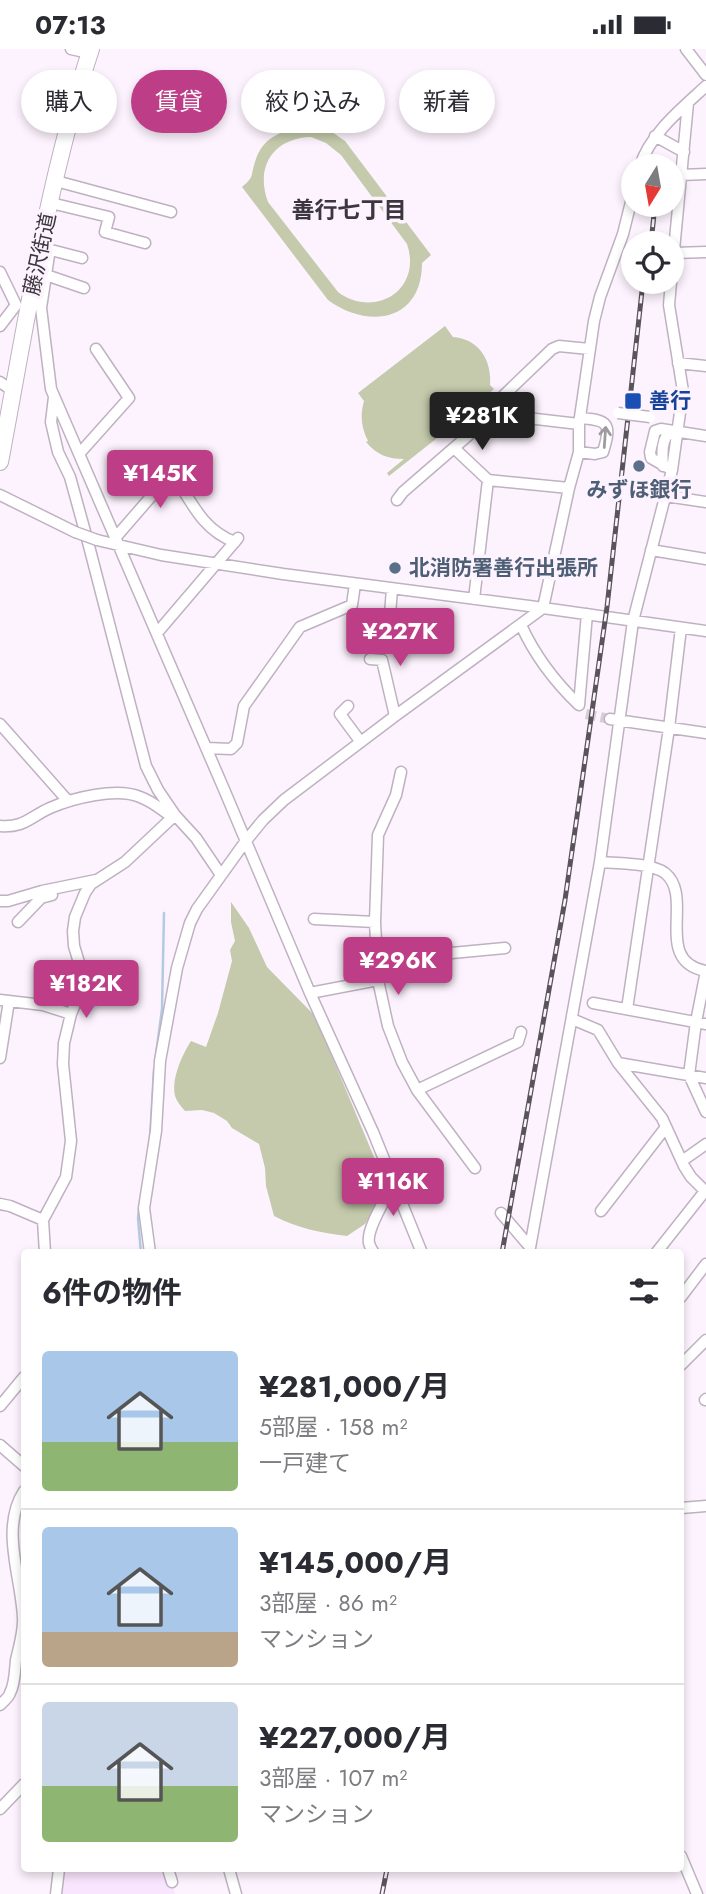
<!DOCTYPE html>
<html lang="ja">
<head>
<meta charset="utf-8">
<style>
  body { margin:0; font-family:Jost,"Noto Sans JP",sans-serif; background:#f2f2f3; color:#2b2b33; height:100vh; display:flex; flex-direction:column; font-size:26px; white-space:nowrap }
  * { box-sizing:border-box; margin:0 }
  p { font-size:23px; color:#7c7c81 }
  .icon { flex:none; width:38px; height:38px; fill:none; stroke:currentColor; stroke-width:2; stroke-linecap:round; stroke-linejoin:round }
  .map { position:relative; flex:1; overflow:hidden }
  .side { position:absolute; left:21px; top:1200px; width:663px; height:623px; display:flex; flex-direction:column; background:#fff; border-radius:7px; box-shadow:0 4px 10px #0003 }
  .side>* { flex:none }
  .hud { position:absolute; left:21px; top:21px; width:665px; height:63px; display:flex; gap:14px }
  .needle { width:46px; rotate:191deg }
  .controls { position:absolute; left:621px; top:105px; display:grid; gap:14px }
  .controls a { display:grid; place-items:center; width:63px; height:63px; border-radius:50%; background:#fff; box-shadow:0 4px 10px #0003; font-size:35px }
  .price { position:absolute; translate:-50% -60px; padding:0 16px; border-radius:7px; background:#bd3d87; color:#fff; font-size:23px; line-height:46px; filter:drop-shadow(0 2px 4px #0008) }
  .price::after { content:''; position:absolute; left:50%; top:42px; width:21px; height:16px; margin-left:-10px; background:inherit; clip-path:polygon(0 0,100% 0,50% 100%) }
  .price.active { background:#222; color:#fff }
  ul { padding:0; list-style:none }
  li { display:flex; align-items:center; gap:21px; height:175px; padding:0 21px }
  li+li { border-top:2px solid #e1e1e2 }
  li span { display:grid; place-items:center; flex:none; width:196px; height:140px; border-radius:7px; color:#555 }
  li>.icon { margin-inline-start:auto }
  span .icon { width:84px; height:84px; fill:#fffc; stroke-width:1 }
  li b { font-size:30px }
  h2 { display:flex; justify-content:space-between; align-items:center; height:84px; padding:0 21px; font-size:30px }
  .tag { padding:0 24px; border-radius:32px; background:#fff; box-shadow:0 4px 10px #0003; font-size:24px; line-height:63px }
  .tag.active { background:#bd3d87; color:#fff }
  .status { display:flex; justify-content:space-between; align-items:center; height:49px; padding:0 35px; background:#fff; direction:ltr }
  .status svg { height:19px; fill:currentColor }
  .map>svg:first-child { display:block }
  .built { fill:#fae5fe }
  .green { fill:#c4caab; fill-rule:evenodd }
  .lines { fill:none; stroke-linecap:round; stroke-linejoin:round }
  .stream { stroke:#b3cae3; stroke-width:2.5 }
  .minor-tunnel { stroke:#d6cdd8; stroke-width:10; stroke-dasharray:10 5; stroke-linecap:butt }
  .minor-casing { stroke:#bfb1c2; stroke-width:13 }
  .highway-casing { stroke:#bfb1c2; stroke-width:18 }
  .minor { stroke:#fff; stroke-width:10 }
  .highway { stroke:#fff; stroke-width:16 }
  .rail-casing { stroke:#59535a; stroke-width:5 }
  .rail { stroke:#fdf3fe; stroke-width:2.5; stroke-dasharray:8; stroke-linecap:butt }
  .minor-bridge-casing { stroke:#bfb1c2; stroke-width:13; stroke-linecap:butt }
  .minor-bridge { stroke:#fff; stroke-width:10 }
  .oneway { stroke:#9e9b9e }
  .transit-dot { fill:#1a4fb4; stroke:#fdf3fe; stroke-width:2.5 }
  .service-dot { fill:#5c6f8a; stroke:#fdf3fe; stroke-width:2.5 }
  .labels { text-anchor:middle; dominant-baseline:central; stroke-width:7; stroke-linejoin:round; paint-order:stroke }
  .street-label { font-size:21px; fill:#3c373e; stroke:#fdf3fe }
  .transit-label { font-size:21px; font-weight:bold; fill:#164399; stroke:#fdf3fe; text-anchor:start }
  .service-label { font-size:21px; font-weight:bold; fill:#4e5e75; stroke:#fdf3fe }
  .neighbourhood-label { font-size:23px; font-weight:bold; fill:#3c373e; stroke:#fdf3fe }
</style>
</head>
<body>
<div class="status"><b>07:13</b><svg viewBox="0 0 49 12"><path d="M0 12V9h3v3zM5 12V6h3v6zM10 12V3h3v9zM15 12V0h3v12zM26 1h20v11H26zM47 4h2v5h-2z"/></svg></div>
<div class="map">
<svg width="706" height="1845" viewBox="0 0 706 1845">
  <rect width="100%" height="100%" fill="#fdf3fe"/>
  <path class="built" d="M63 1820H168L175 1845H59Z"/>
  <path class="green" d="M309 77 332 83 345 92 431 206 422 214C422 272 369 281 328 251L242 138C255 127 250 128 255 113 263 86 284 81 309 77ZM311 88 326 94 341 106 407 195C410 204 411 213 409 222 401 255 362 262 338 243L268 153C255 118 273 89 311 88Z
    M445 277 453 288C479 290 492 311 490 336L494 340 451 378 389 427 387 424 404 410C388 410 377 406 366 393L368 392C361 378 360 366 364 352L358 344Z
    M231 853 249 879 267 918 315 967 387 1139 365 1175 347 1187C321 1184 297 1179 274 1167L266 1137 265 1119 259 1095 232 1079 227 1072 214 1064 202 1061 185 1062C181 1057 177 1053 175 1047 171 1030 182 1006 191 992L206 998 218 964 232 912 230 901 235 892 231 873Z"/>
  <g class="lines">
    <path class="stream" d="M155 1013 162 960 164 864
      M150 1090 154 1020
      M139 1159 138 1170 141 1204"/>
    <path class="minor-tunnel" d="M586 665 610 670"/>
    <g class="minor-casing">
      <path id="minor" d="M71 0 89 4
        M686 0 706 26
        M655 87 684 103
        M640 117C650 85 681 60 706 37
        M681 126 706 125
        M56 132 171 163
        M51 154 109 168 105 183 145 194
        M40 204 49 206 41 259 51 340 223 738 310 944 373 1083 422 1204
        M674 204 706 203
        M49 206 51 201 82 209
        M672 222 688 54
        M0 223 16 256
        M46 226 84 239
        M0 277 16 256
        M678 314 706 317
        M0 333 13 342
        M54 348 51 373 58 403 70 428 89 497 146 717 158 741 175 766 196 789 221 826
        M493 365 579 375
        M454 399 488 431 569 439
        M579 403 595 405 603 403C612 374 608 371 580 369
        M79 405 129 349 96 300
        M663 417C662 405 661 388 672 382
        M672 421 651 409 650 403 655 382 661 380 706 387
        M172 423C191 452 202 481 235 493
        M0 446 75 483
        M666 447 706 453
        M397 451 403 443 493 365 500 350 552 300 559 297 589 300
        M116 488 181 413
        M97 491 161 506 283 525 529 557 706 582
        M651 501 706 510
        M474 550 488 431
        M521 576C535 607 554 632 579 656L587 565
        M389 578 392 540
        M157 584 238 489
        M370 610 382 611 395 667
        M348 657 340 665 360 692
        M610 670 706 684
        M0 675 68 752
        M206 699 231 700 237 694 244 657 300 578 352 556 355 535
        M401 723 396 746 378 786 375 873 378 931 388 977 402 1013 417 1041 475 1119
        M0 777C24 779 30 768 50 759 73 749 117 738 140 748 152 752 162 761 172 768
        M600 813C617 814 651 814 665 824 695 848 652 912 706 922
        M0 852H8L42 842 96 831
        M314 870 375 873
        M18 873 41 849 52 846
        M377 911 505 899
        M81 920 130 934
        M706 922 696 973 689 1026 706 1063
        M310 944 378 931
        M0 951 43 956 71 965
        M593 954 706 975
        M627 960 669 679 681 579
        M572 970 598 981 618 1014 662 1069 684 1117 691 1128 706 1143
        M0 1009 9 952
        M618 1014 706 1029
        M417 1041 518 993 521 983
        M682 1112 706 1095
        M0 1155 10 1157 43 1171
        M601 1162 666 1078
        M501 1164 530 1198
        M45 1204 43 1171 66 1128 71 1092 63 1015 64 994 71 965 79 946 82 931 81 920 74 897 73 882 75 868 85 844 91 835 125 813 175 766
        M150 1204 144 1159 156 1082 160 1012 177 919 190 874 197 860 245 793 263 771 284 751 395 667 543 559 569 439 579 403V375L594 272 600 248 623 185 634 141
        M374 1204C372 1201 370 1198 369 1194 366 1180 386 1149 393 1136
        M529 1204 600 813 633 572 672 421 683 342 669 256 671 233
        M656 1204 705 1142
        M681 1248 706 1215
        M681 1316 706 1291
        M705 1351 706 1350
        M0 1357 24 1328
        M0 1396 24 1417
        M681 1459 706 1457
        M0 1656C3 1653 9 1648 10 1644 15 1635 15 1621 16 1611 19 1598 24 1582 23 1568 21 1527 0 1479 24 1442
        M0 1760 24 1735
        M681 1807 697 1845
        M168 1820 172 1833
        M229 1820 236 1845
        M56 1845 59 1820"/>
    </g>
    <g class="highway-casing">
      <path id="highway" d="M0 413C26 275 47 134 91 0"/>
    </g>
    <use href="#minor" class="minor"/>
    <use href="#highway" class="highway"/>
    <g class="rail-casing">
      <path id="rail" d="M651 194 655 156
        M502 1204 565 851 607 558 643 233
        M382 1845 387 1820"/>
    </g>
    <use href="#rail" class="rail"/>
    <g class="minor-bridge-casing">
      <path id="minor-bridge" d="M618 364 650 368
        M75 483 97 491"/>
    </g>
    <use href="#minor-bridge" class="minor-bridge"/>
  </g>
  <defs><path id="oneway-shaft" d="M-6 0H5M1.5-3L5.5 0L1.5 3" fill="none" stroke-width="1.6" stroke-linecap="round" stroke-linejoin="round" transform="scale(1.75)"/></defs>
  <use class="oneway" href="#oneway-shaft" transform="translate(605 388) rotate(-86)"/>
  <rect class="transit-dot" x="624" y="343" width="18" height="18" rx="3.5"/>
  <g class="service-dot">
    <circle cx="639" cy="417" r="7"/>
    <circle cx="395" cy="519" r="7"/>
  </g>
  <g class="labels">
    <g class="street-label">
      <text transform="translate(40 205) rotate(-78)">藤沢街道</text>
    </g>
    <g class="transit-label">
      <text x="649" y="352">善行</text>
    </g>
    <g class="service-label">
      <text x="639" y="441">みずほ銀行</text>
      <text x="409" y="519" text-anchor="start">北消防署善行出張所</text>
    </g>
    <g class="neighbourhood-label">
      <text x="349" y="161">善行七丁目</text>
    </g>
  </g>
</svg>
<div class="controls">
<a><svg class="needle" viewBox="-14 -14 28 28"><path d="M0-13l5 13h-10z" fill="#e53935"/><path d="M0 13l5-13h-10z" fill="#7c7c81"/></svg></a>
<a><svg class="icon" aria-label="locate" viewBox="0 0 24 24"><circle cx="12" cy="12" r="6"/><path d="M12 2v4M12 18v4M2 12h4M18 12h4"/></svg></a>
</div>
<b class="price active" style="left:482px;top:403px">¥281K</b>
<b class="price" style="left:160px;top:461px">¥145K</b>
<b class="price" style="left:400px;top:619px">¥227K</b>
<b class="price" style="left:398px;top:948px">¥296K</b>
<b class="price" style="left:86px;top:971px">¥182K</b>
<b class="price" style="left:393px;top:1169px">¥116K</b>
<div class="hud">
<a class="tag">購入</a>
<a class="tag active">賃貸</a>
<a class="tag">絞り込み</a>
<a class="tag">新着</a>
</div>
<section class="side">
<h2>6件の物件<svg class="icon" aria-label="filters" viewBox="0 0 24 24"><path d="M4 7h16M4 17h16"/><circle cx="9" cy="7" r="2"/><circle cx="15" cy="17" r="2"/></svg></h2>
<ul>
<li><span style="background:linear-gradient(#a9c7e8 65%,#8fb573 0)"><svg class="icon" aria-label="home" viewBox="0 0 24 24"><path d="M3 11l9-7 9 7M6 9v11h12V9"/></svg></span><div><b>¥281,000/月</b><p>5部屋 · 158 m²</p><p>一戸建て</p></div></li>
<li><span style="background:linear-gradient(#a9c7e8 75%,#b9a48a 0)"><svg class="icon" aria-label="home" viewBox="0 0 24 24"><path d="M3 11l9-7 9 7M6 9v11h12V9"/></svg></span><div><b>¥145,000/月</b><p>3部屋 · 86 m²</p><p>マンション</p></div></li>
<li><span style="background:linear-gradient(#c9d6e8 60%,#8fb573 0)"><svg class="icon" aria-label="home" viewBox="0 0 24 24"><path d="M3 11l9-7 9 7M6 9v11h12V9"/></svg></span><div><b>¥227,000/月</b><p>3部屋 · 107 m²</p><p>マンション</p></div></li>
</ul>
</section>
</div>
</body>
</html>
